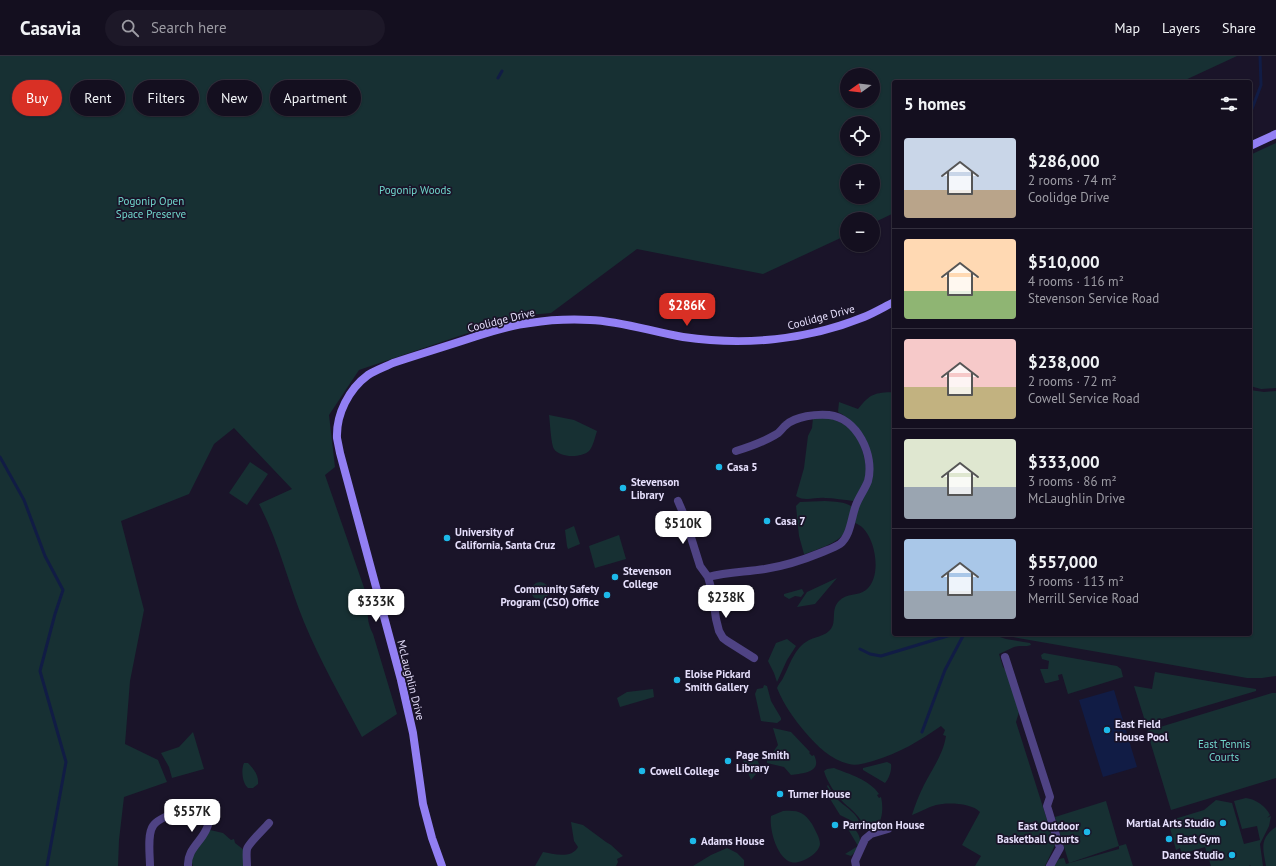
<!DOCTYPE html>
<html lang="en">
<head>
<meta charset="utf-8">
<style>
  body { margin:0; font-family:"PT Sans",sans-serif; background:#1d1828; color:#f1f3f6; height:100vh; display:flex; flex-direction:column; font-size:15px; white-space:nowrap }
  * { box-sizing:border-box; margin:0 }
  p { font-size:13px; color:#9d9ca4 }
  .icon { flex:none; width:22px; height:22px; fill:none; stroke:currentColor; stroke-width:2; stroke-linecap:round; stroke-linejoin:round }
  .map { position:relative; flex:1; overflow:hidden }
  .drawer { position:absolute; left:892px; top:24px; width:360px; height:556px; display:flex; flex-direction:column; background:#140f1f; border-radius:4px; box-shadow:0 1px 3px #0004,0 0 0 1px #332f3d }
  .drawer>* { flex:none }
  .top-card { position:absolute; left:12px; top:24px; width:380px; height:36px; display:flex; gap:8px }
  .needle { width:26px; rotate:255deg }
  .tools { position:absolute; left:840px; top:12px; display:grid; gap:8px }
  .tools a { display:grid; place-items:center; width:40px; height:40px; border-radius:50%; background:#140f1f; box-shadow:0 1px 3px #0004,0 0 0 1px #332f3d; font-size:20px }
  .price { position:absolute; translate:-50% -34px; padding:0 9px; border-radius:8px; background:#fff; color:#222; font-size:13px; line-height:26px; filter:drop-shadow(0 1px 2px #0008) }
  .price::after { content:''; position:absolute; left:50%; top:24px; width:12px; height:9px; margin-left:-6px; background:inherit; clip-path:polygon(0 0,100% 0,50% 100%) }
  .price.current { background:#d93025; color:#fff }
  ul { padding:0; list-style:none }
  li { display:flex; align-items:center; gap:12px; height:100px; padding:0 12px }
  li+li { border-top:1px solid #332f3d }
  li span { display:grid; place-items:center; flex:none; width:112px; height:80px; border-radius:4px; color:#555 }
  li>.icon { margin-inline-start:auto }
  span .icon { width:48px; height:48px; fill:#fffc; stroke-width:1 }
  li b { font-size:17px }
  h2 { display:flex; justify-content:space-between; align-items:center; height:48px; padding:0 12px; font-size:17px }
  .pill { padding:0 14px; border-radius:18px; background:#140f1f; box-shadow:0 1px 3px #0004,0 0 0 1px #332f3d; font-size:14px; line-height:36px }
  .pill.current { background:#d93025; color:#fff }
  header { display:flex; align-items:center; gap:24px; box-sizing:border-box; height:56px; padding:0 20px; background:#140f1f; border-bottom:1px solid #332f3d }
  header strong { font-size:19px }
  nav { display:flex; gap:22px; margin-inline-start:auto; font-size:14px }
  .search { width:280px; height:36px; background:#1d1828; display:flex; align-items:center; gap:10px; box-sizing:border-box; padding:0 14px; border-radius:22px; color:#9d9ca4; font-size:15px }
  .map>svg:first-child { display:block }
  .green { fill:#173033; fill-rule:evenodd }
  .water { fill:#111c45 }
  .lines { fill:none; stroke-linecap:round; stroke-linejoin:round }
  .stream { stroke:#111c45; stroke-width:3 }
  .street { stroke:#4f4384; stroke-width:8 }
  .secondary { stroke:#927ff3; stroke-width:8 }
  .poi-dot { fill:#1db9e9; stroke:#1a1429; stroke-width:1.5 }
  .labels { text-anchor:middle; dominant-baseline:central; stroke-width:3.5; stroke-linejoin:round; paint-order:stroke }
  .park-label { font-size:11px; fill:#70d6cb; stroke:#1a1429 }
  .street-label { font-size:11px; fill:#e6dffc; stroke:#1a1429 }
  .poi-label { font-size:11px; font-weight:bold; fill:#e6dffc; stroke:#1a1429; text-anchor:start }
</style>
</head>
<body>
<header>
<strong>Casavia</strong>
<div class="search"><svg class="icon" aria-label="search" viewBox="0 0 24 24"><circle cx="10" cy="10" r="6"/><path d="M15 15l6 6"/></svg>Search here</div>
<nav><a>Map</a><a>Layers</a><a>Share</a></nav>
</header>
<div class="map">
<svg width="1276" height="810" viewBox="0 0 1276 810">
  <rect width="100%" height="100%" fill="#1a1429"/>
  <path class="green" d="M0 0H1237L1181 26H894V157L873 167V163H847V179L763 218 637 193 551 257 518 260 359 314 329 359 335 411 325 419 369 546C367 559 367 566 373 578L397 658 362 681C342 643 320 605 304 566 288 527 279 486 259 448L292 433 234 372 214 388 189 438 121 465 144 554 130 625 125 688 158 704 167 726 124 741 119 784 118 810H0ZM847 19H873V45H847ZM847 67H873V93H847ZM847 115H873V141H847Z
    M1276 87V332L1261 333 1250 330V99Z
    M1250 334 1264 336 1276 335V620L1262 622H1247L1018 582 998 578H1250Z
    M894 336V578H991L1006 583 1030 587 1031 589C1026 591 1020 589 1014 591 1009 593 1004 596 999 598L1003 611 1006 614 1019 656 1016 666 1055 789 1045 810H975L981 800 962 789 980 756C972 747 947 746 936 749 928 751 920 756 912 759 915 749 919 739 924 729 932 713 943 699 946 680L943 679 945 674 941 670C919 685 900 697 873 705 866 707 857 710 849 708 831 704 817 690 805 676 794 663 784 649 777 632 778 629 780 627 782 624 789 612 793 594 806 586 814 580 827 581 832 571 836 564 831 553 839 545 846 537 859 540 866 534 882 521 876 485 863 472 861 470 858 468 855 467L857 455 873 413 852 367 842 358 838 356 839 346 858 353C871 337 874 337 894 336Z
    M549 359 574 364 597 375C595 381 593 391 589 395 581 402 560 402 554 393 551 388 550 366 549 359Z
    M826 361C836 364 845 368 853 375 860 382 868 409 866 419 864 427 859 436 855 444L853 445C844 444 834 442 825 442 815 441 805 446 796 440L804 412 808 380 812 372 813 362Z
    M250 406 268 418 247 449 229 437Z
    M825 445C834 446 845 445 852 451 851 458 850 465 848 471 841 487 820 492 805 498H804L799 480 796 450 800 446Z
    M574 470 580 488 568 493 567 490 565 474Z
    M619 479 626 503 595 512 589 490Z
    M837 522 815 548 797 551 807 536Z
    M531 535a9 9 0 1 1 18 0a9 9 0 1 1-18 0Z
    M802 533 804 537 801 541 795 540 789 543 784 540V538Z
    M787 583 796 590 787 604 777 626 774 617 768 605 776 587Z
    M1044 597 1117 610 1121 613 1123 621 1068 638 1062 618 1058 619 1059 624 1047 627H1045L1040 613H1048L1049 605 1042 603 1041 599Z
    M1155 616 1256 633V635L1148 667 1147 665H1145L1134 630 1152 633Z
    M764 629 767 630 771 645 781 662V664L777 667 761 665 755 638 757 633 763 632Z
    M653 633 654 641 620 651 617 642 627 636Z
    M1272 637H1276V722L1171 754 1147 675Z
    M773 672 791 676 810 696 809 697 812 700 814 699C823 717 802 717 791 719L784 711 767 707V702L771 699 778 689Z
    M193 676 204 713 172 722 169 711 161 697 179 691Z
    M752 696C761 708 762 712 751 724L741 699Z
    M887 706 891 708C892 714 889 723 885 727L863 714V712Z
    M244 707H248C254 713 259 720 258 728L253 732H248C242 727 241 713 244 707Z
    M834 712C849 718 870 724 879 738L877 739 879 742 881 741C884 753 883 778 864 771 860 760 853 755 844 747 836 739 827 726 824 715L827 713Z
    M828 729C831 734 834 739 837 743 845 751 859 758 860 769L840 759 827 738 830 736 827 730Z
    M1246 742C1255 743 1266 750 1270 759L1267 762 1271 760 1269 770 1260 788 1263 810H1251L1250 809 1249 810H1211L1205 791 1182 798 1180 792 1176 794 1168 765 1204 754 1216 744 1232 747 1244 788 1260 784 1257 770 1242 773 1234 745Z
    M1106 745 1119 790 1126 788 1133 810H1054L1059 803 1064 802 1066 808 1119 793V790L1069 807 1055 761Z
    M783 755C798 754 804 756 812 768 815 774 820 782 820 788 819 798 800 809 791 806 777 802 769 773 771 760Z
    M571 766 583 769 606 786 611 789 623 800 617 803 618 806 616 810H535L543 796C553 798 572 803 578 791L574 785Z
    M845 768C853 769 861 778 860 787 860 792 854 797 851 800L845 798 858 790Z
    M1276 771V810H1266C1263 793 1259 782 1276 771Z
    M210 774 223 777 231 784 234 783 235 787 244 794V810H193L190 802Z
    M727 792 737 797 744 804V810H693L711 799Z"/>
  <path class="water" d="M1114 634 1137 711 1103 721 1079 644Z"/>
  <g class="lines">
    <path class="stream" d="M498 22 502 15
      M1250 58 1261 29 1260 0
      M0 401 24 444 45 500 63 534 55 558 40 615 66 706 47 810
      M860 593 870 598 881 600 954 578
      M922 676 945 614 964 578"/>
    <path class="street" d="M678 445 684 459 700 510 708 521 712 535 716 563 719 575 723 582 727 585 754 602
      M708 521C727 516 746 516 765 513 784 510 803 504 820 497 827 494 834 492 840 488 851 479 851 462 856 449 859 441 865 433 868 425 875 399 857 362 829 359 816 358 796 360 786 369 782 372 780 377 775 379 763 386 749 391 736 395
      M1005 601 1050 741 1047 750 1060 792 1050 810
      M150 810C150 800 147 778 153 770 159 760 195 749 207 749 211 749 213 750 216 752 210 758 210 766 206 774 200 787 187 794 188 810
      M247 810C247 805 246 798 247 793 248 788 264 773 269 767
      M856 810 855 805 865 783 871 778 888 773"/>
    <path class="secondary" d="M1250 90 1276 78
      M442 810 432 782 423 748 413 677 401 624 340 397C339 392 338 387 337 382 336 358 349 333 368 319 376 314 385 311 393 307 420 298 447 290 474 281 492 275 511 269 530 267 549 264 570 263 590 264 622 265 652 276 683 281 744 290 807 284 864 261 874 257 884 251 894 246"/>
  </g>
  <g class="poi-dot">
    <circle cx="719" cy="411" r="4"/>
    <circle cx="623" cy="432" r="4"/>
    <circle cx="767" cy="465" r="4"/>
    <circle cx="447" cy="482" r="4"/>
    <circle cx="615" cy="521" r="4"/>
    <circle cx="607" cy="539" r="4"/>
    <circle cx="677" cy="624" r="4"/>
    <circle cx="1107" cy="674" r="4"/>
    <circle cx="728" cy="705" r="4"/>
    <circle cx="642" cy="715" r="4"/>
    <circle cx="780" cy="738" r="4"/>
    <circle cx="1223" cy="767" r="4"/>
    <circle cx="835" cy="769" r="4"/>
    <circle cx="1087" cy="776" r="4"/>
    <circle cx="1169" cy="783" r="4"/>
    <circle cx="693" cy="785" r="4"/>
    <circle cx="1232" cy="799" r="4"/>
  </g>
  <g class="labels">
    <g class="park-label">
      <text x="415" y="134">Pogonip Woods</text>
      <text x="151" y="145">Pogonip Open<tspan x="151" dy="13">Space Preserve</tspan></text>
      <text x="1224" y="688">East Tennis<tspan x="1224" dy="13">Courts</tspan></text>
    </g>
    <g class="street-label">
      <text transform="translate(821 261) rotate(-15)">Coolidge Drive</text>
      <text transform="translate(501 264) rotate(-14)">Coolidge Drive</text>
      <text transform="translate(411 624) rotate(76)">McLaughlin Drive</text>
    </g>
    <g class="poi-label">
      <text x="727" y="411">Casa 5</text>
      <text x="631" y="426">Stevenson<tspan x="631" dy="13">Library</tspan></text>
      <text x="775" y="465">Casa 7</text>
      <text x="455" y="476">University of<tspan x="455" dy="13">California, Santa Cruz</tspan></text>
      <text x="623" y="515">Stevenson<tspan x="623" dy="13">College</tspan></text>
      <text x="599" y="533" text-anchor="end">Community Safety<tspan x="599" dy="13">Program (CSO) Office</tspan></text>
      <text x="685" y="618">Eloise Pickard<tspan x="685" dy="13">Smith Gallery</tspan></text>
      <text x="1115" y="668">East Field<tspan x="1115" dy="13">House Pool</tspan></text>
      <text x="736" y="699">Page Smith<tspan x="736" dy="13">Library</tspan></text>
      <text x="650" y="715">Cowell College</text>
      <text x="788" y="738">Turner House</text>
      <text x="1215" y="767" text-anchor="end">Martial Arts Studio</text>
      <text x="843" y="769">Parrington House</text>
      <text x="1079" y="770" text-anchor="end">East Outdoor<tspan x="1079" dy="13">Basketball Courts</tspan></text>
      <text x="1177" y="783">East Gym</text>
      <text x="701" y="785">Adams House</text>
      <text x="1224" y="799" text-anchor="end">Dance Studio</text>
    </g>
  </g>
</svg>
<div class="tools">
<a><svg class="needle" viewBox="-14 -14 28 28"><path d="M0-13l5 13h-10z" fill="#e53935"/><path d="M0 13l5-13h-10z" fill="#9d9ca4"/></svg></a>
<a><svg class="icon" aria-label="locate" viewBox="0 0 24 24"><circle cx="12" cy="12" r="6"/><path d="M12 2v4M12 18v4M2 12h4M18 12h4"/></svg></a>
<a>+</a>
<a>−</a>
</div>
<b class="price current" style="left:687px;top:271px">$286K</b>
<b class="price" style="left:683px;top:489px">$510K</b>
<b class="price" style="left:726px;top:563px">$238K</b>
<b class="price" style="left:376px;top:567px">$333K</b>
<b class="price" style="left:192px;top:777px">$557K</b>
<div class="top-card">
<a class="pill current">Buy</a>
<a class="pill">Rent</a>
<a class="pill">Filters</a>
<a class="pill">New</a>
<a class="pill">Apartment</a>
</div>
<section class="drawer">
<h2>5 homes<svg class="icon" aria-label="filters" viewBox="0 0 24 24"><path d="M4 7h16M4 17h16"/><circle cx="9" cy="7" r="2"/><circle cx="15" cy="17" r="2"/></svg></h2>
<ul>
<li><span style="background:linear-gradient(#c9d6e8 65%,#b9a48a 0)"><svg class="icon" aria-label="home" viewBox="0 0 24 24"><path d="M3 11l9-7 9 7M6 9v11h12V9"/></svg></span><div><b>$286,000</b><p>2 rooms · 74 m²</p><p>Coolidge Drive</p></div></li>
<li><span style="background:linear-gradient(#ffd9b3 65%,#8fb573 0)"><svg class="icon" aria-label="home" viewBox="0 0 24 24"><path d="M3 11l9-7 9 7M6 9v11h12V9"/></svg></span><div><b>$510,000</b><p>4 rooms · 116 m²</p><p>Stevenson Service Road</p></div></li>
<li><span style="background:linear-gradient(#f6c9c9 60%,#c2b280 0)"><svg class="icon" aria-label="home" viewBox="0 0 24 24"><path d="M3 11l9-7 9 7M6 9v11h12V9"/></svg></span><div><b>$238,000</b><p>2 rooms · 72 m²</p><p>Cowell Service Road</p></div></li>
<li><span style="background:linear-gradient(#dfe7d0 60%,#9aa5b1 0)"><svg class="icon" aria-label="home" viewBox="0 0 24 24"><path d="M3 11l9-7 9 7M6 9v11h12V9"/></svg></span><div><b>$333,000</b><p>3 rooms · 86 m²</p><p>McLaughlin Drive</p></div></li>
<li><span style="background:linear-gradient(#a9c7e8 65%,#9aa5b1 0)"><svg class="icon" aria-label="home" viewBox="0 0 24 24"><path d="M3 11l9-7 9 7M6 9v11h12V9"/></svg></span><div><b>$557,000</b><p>3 rooms · 113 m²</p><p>Merrill Service Road</p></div></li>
</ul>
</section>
</div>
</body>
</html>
